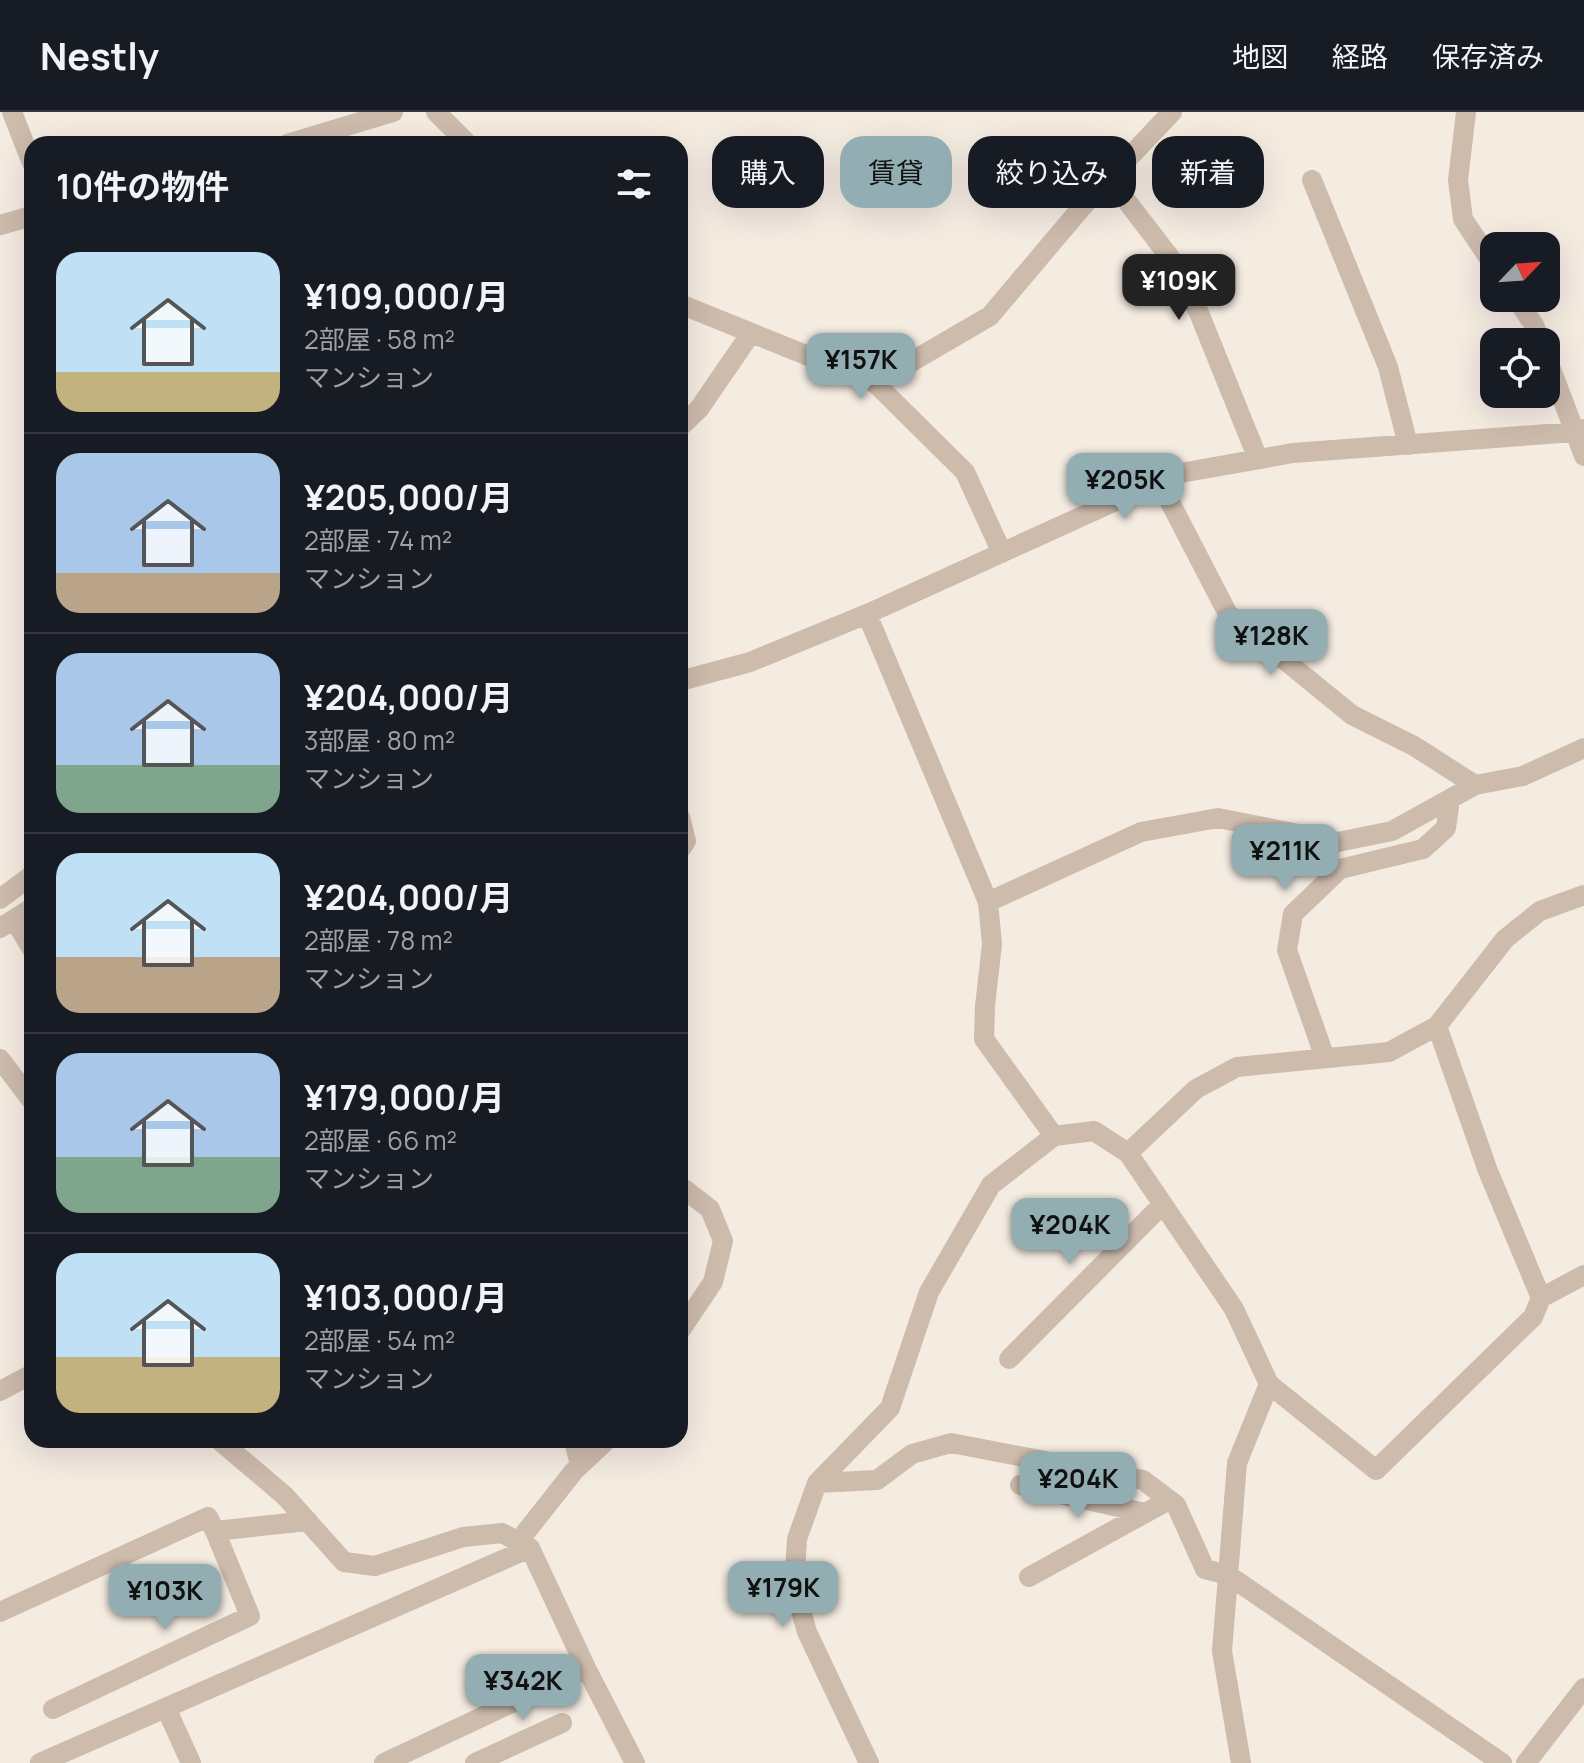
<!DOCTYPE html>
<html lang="ja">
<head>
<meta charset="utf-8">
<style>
  body { margin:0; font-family:Manrope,"Noto Sans JP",sans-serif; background:#20242c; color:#f1f3f6; height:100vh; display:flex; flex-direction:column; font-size:30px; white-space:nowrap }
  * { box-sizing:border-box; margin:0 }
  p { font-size:26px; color:#9ea1a6 }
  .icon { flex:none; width:44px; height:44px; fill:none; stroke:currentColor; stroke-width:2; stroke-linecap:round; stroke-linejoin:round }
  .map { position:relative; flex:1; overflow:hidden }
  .sheet { position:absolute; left:24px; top:24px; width:664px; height:1312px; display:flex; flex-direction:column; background:#171b24; border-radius:24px; box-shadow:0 8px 32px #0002 }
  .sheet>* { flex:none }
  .hud { position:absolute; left:712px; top:24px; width:752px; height:72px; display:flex; gap:16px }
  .needle { width:52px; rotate:65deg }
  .fabs { position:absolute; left:1480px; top:120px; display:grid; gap:16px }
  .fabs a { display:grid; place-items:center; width:80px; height:80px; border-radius:16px; background:#171b24; box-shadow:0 8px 32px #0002; font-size:40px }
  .price { position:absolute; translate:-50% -68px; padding:0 18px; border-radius:16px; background:#92aeb2; color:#111; font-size:26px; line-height:52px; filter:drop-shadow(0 2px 4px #0008) }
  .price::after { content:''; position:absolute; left:50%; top:48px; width:24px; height:18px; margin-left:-12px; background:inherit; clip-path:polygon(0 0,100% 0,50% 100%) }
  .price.on { background:#222; color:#fff }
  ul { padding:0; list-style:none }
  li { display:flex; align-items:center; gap:24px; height:200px; padding:0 32px }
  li+li { border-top:2px solid #363941 }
  li span { display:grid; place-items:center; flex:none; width:224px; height:160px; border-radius:24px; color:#555 }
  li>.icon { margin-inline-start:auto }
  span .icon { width:96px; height:96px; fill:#fffc; stroke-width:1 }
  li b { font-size:34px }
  h2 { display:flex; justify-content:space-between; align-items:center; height:96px; padding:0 32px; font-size:34px }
  .tag { padding:0 28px; border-radius:24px; background:#171b24; box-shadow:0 8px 32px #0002; font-size:28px; line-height:72px }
  .tag.on { background:#92aeb2; color:#111 }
  header { display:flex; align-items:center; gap:48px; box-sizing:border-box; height:112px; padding:0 40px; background:#171b24; border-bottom:2px solid #363941 }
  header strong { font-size:38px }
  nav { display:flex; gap:44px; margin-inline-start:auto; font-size:28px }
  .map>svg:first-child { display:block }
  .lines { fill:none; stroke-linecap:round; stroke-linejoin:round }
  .street { stroke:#cdbbac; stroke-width:20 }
</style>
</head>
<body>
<header>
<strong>Nestly</strong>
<nav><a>地図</a><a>経路</a><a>保存済み</a></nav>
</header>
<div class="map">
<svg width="1584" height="1651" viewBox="0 0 1584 1651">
  <rect width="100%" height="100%" fill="#f4ebe1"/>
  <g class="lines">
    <path class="street" d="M12 0 32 51
      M436 0 468 32
      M1466 0 1458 68 1463 107 1494 154
      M287 32 393 0
      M1109 66 1175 152 1199 201 1258 347
      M1312 68 1388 255 1408 333
      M0 113 32 104
      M1516 186 1534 213 1541 230
      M680 192 875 271 965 360 1002 441
      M1546 244 1584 344
      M875 271 990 204 1082 95 1172 0
      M680 315 699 297 751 221
      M1159 369 1228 502 1352 603 1414 634 1475 673
      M867 502 988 790 992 832 985 894 984 927 1054 1024 1094 1019 1128 1041 1196 977 1237 955 1389 940 1437 914 1505 827 1540 799 1584 783
      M680 569 750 550 867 502 1175 362 1293 341 1575 320 1584 317
      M680 705 686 729 680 738
      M0 787 32 763
      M988 790 1141 720 1218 706 1338 730 1392 719 1475 673 1523 664 1584 636
      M14 807 32 837
      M0 816 32 796
      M1437 914 1488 1059 1541 1186
      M1325 946 1287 838 1293 802 1340 757 1423 737 1446 716 1450 687
      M0 947 32 989
      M1054 1024 991 1073 929 1180 890 1296 817 1371 877 1368 912 1342 951 1331 1143 1368 1176 1393 1205 1457 1228 1463 1502 1651
      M1128 1041 1234 1197 1269 1272 1237 1351 1222 1539 1241 1651
      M680 1077H684L710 1097 723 1129 713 1170 680 1219
      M1009 1247 1163 1092
      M1269 1272 1376 1358 1533 1205 1541 1186 1584 1163
      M0 1279 32 1262
      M219 1328 285 1384 344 1450 375 1454 463 1425 502 1421 530 1436 586 1556
      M578 1328 575 1333 580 1353
      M817 1371 797 1427 794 1474 807 1520 869 1651
      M1020 1373 1145 1401
      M518 1430 574 1359 607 1328
      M1029 1465 1169 1388
      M0 1500 208 1405 215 1419 308 1409
      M166 1596 191 1651
      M53 1597 250 1504 215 1419
      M40 1651 530 1436
      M384 1651 586 1556 635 1651
      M475 1651 562 1611
      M1526 1651 1584 1576"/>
  </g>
</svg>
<div class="fabs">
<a><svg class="needle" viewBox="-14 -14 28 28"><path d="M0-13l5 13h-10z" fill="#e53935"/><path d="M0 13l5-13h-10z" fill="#9ea1a6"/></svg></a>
<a><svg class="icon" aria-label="locate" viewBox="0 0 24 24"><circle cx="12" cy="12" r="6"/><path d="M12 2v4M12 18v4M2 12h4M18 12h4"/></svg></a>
</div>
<b class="price on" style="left:1179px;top:210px">¥109K</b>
<b class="price" style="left:861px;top:289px">¥157K</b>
<b class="price" style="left:1125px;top:409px">¥205K</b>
<b class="price" style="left:1271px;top:565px">¥128K</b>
<b class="price" style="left:1285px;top:780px">¥211K</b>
<b class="price" style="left:1070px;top:1154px">¥204K</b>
<b class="price" style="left:1078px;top:1408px">¥204K</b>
<b class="price" style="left:783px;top:1517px">¥179K</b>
<b class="price" style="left:165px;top:1520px">¥103K</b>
<b class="price" style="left:523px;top:1610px">¥342K</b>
<div class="hud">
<a class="tag">購入</a>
<a class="tag on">賃貸</a>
<a class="tag">絞り込み</a>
<a class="tag">新着</a>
</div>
<section class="sheet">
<h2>10件の物件<svg class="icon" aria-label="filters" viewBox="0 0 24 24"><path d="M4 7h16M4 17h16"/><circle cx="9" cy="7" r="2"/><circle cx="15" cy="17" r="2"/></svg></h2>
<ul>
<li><span style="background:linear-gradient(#bfe0f5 75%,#c2b280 0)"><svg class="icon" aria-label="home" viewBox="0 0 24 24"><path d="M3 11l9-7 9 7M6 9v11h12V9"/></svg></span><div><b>¥109,000/月</b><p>2部屋 · 58 m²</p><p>マンション</p></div></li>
<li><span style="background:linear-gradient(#a9c7e8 75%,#b9a48a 0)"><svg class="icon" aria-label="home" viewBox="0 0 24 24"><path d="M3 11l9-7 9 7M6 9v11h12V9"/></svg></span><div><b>¥205,000/月</b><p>2部屋 · 74 m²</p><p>マンション</p></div></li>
<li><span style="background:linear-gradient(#a9c7e8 70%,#7fa58c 0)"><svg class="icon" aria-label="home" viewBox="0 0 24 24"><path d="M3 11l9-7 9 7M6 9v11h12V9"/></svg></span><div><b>¥204,000/月</b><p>3部屋 · 80 m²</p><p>マンション</p></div></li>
<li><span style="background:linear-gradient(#bfe0f5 65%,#b9a48a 0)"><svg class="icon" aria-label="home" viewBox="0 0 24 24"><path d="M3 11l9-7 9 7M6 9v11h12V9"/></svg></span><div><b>¥204,000/月</b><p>2部屋 · 78 m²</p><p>マンション</p></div></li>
<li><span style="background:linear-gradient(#a9c7e8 65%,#7fa58c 0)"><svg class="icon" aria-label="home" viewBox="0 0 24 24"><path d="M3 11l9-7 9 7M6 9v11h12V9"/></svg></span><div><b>¥179,000/月</b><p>2部屋 · 66 m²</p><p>マンション</p></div></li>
<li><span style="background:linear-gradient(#bfe0f5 65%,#c2b280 0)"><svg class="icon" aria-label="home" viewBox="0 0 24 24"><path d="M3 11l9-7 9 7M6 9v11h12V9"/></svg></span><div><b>¥103,000/月</b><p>2部屋 · 54 m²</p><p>マンション</p></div></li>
</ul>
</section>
</div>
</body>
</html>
